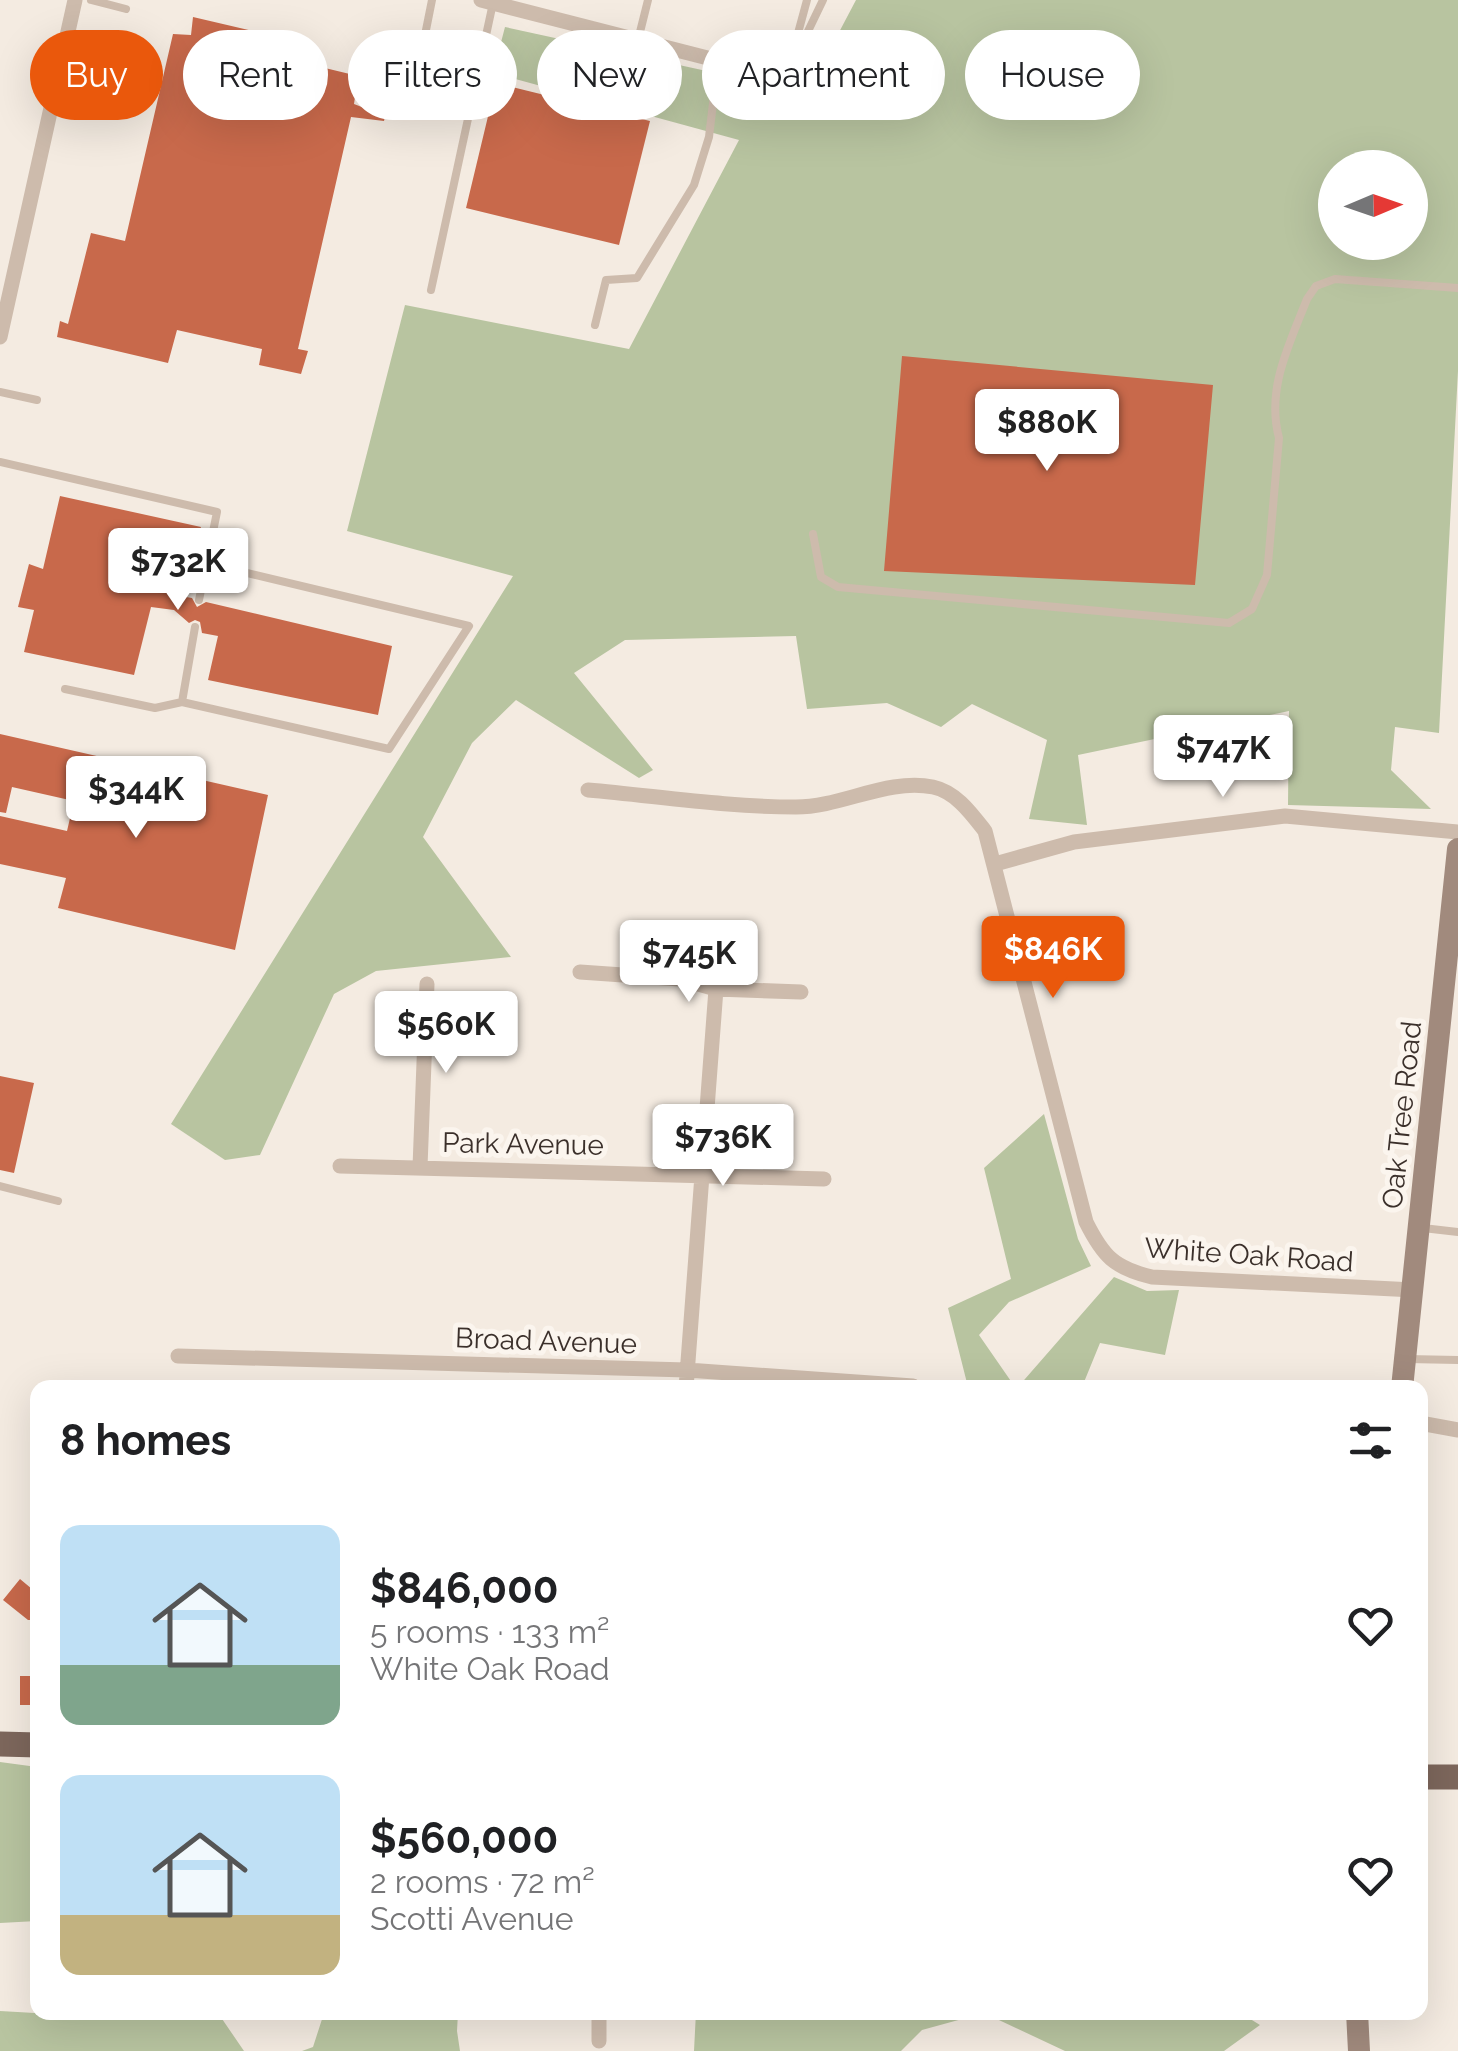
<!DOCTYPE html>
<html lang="en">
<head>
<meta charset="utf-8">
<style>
  body { margin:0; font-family:Raleway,sans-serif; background:#f2f2f2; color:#202124; height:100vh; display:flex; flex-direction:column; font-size:38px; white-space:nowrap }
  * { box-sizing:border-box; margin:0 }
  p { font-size:32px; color:#757577 }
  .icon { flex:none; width:55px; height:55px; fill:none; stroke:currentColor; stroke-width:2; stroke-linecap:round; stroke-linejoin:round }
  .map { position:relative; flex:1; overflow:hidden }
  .side { position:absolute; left:30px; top:1380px; width:1398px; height:640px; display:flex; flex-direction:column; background:#fff; border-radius:20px; box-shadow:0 10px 40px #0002 }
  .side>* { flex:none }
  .guide { position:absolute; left:30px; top:30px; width:1400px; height:90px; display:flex; gap:20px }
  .needle { width:65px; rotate:88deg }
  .fabs { position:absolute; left:1318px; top:150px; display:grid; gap:20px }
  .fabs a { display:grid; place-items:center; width:110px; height:110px; border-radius:50%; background:#fff; box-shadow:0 10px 40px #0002; font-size:50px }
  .price { position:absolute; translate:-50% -85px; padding:0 22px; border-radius:10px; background:#fff; color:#222; font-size:32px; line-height:65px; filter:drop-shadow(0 2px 5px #0008) }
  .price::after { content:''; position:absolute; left:50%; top:60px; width:30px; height:22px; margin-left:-15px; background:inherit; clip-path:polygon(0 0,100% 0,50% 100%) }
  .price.current { background:#ea580c; color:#fff }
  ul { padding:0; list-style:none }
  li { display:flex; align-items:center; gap:30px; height:250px; padding:0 30px }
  li span { display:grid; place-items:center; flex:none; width:280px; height:200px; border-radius:20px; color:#555 }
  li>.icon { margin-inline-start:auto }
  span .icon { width:120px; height:120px; fill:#fffc; stroke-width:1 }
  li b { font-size:42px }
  h2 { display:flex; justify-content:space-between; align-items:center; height:120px; padding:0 30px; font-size:42px }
  .chip { padding:0 35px; border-radius:45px; background:#fff; box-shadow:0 10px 40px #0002; font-size:35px; line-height:90px }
  .chip.current { background:#ea580c; color:#fff }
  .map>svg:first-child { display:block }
  .green { fill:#b8c4a0; fill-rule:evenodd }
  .building { fill:#c8694b }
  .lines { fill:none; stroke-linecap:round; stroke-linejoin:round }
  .lane { stroke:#cdbbac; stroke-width:8 }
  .street { stroke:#cdbbac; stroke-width:15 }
  .secondary { stroke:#a18a7d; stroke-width:22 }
  .primary { stroke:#7d675c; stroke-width:25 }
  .labels { text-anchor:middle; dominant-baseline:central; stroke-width:10; stroke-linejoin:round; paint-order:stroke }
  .street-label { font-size:28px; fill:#3b302b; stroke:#fbf5ee }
</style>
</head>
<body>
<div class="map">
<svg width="1458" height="2051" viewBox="0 0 1458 2051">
  <rect width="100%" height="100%" fill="#f4ebe1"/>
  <path class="green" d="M856 0H1458V371L1439 733 1395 727 1391 770 1431 809 1288 805 1289 711 1078 755 1087 825 1029 819 1047 740 972 704 941 727 887 703 807 709 796 636 625 640 574 673 653 770 639 778 516 700 472 743 423 837 511 957 376 971 334 994 260 1155 225 1160 171 1124 513 576 347 531 405 305 629 349 739 140 493 73 505 27 807 93ZM1335 168H1410V242H1335Z
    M1044 1114 1078 1239 1091 1266 1009 1302 979 1335 1015 1387H968L948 1308 1011 1279 984 1168Z
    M1114 1277 1147 1291 1179 1290 1165 1355 1100 1343 1082 1387H1018Z
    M0 1762 37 1767V1921L0 1923Z
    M0 2011 52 2014 218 2013 244 2051H0Z
    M696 2012H1239L1260 2025 1224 2051H1065L984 2013 922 2030 901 2051H694Z
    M324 2013H458L457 2031 460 2051H302L313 2047Z"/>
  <path class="building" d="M193 17 266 34 263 53 358 76 354 104 385 116 384 121 351 117 298 349 308 351 301 374 259 365 262 349 177 330 168 363 57 337 60 321 68 324 91 233 125 241 173 34 191 35Z
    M496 83 650 121 619 245 466 208Z
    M902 356 1213 385 1195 585 884 571Z
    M60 496 201 527 180 596 192 598 197 607 206 602 392 646 378 715 208 680 218 636 202 633 200 622 195 620 189 623 174 610 151 607 134 675 24 652 34 610 18 607 29 564 43 569Z
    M0 734 268 795 235 950 58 908 66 878 0 864V816L67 831 74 801 12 787 6 813 0 812Z
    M0 1076 34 1083 14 1173 0 1170Z
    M20 1579 38 1594V1620H28L3 1600Z
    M20 1676H38V1705H20Z"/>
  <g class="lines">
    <path class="lane" d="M91 0 126 9
      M425 35 432 0
      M638 40 648 0
      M791 59 807 0
      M786 77 823 0
      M431 290 493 3
      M595 325 606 280 637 278 694 185 709 137 718 61
      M0 392 37 400
      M0 462 217 512 199 600
      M813 534 821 577 838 587 1229 623 1252 609 1267 575 1279 438C1266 389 1289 345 1307 299L1316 286 1335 279 1458 288
      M65 689 155 708 182 702 389 749 469 626 205 563
      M182 702 195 627
      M0 1186 58 1201
      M1423 1228 1458 1232
      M1407 1359 1458 1360"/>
    <path class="street" d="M481 0 786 78
      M0 337 75 0
      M588 790C657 796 727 807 796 807 842 807 887 778 933 787 956 792 971 813 985 831L1086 1222C1103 1256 1114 1268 1152 1277L1414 1290
      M995 864 1074 842 1285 816 1458 832
      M580 972 680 979 716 989 801 992
      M340 1166 824 1179
      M420 1167 427 984
      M178 1356 687 1370 913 1386
      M686 1388 716 989
      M1420 1423 1458 1430
      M599 2041V2012"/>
    <path class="secondary" d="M1402 1388 1458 849
      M1357 2012 1359 2051"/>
    <path class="primary" d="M0 1744 38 1745
      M1420 1777H1458"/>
  </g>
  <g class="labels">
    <g class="street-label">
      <text transform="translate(1402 1115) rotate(-84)">Oak Tree Road</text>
      <text transform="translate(523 1144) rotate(1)">Park Avenue</text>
      <text transform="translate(1249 1255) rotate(4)">White Oak Road</text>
      <text transform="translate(546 1341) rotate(2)">Broad Avenue</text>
    </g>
  </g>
</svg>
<div class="fabs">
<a><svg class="needle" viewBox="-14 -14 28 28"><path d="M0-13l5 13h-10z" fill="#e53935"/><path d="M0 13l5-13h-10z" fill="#757577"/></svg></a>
</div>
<b class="price" style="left:1047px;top:474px">$880K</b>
<b class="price" style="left:178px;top:613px">$732K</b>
<b class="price" style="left:1223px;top:800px">$747K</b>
<b class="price" style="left:136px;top:841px">$344K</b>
<b class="price current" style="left:1053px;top:1001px">$846K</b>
<b class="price" style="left:689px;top:1005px">$745K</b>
<b class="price" style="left:446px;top:1076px">$560K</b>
<b class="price" style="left:723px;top:1189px">$736K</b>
<div class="guide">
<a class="chip current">Buy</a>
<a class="chip">Rent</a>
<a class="chip">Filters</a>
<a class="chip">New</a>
<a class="chip">Apartment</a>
<a class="chip">House</a>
</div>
<section class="side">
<h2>8 homes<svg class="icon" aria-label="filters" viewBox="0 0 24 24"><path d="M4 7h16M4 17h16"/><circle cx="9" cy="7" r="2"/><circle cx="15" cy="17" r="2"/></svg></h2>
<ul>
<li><span style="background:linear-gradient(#bfe0f5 70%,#7fa58c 0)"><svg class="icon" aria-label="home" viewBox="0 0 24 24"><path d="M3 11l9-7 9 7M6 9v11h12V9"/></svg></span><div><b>$846,000</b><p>5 rooms · 133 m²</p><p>White Oak Road</p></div><svg class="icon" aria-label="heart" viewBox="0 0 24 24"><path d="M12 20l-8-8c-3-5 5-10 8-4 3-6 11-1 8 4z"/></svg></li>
<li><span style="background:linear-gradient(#bfe0f5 70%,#c2b280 0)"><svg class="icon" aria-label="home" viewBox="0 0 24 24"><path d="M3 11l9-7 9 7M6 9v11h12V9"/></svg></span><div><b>$560,000</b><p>2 rooms · 72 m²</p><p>Scotti Avenue</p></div><svg class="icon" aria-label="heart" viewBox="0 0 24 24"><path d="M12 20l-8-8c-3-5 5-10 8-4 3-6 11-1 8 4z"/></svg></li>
</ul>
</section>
</div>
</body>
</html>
